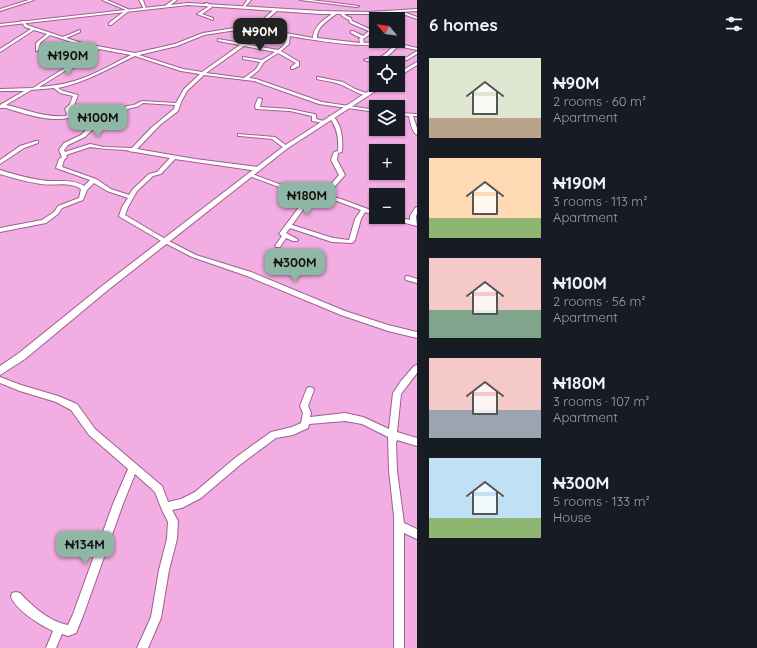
<!DOCTYPE html>
<html lang="en">
<head>
<meta charset="utf-8">
<style>
  body { margin:0; font-family:Quicksand,sans-serif; background:#242831; color:#f1f3f6; height:100vh; display:flex; flex-direction:column; font-size:15px; white-space:nowrap }
  * { box-sizing:border-box; margin:0 }
  p { font-size:13px; color:#9ea1a6 }
  .icon { flex:none; width:22px; height:22px; fill:none; stroke:currentColor; stroke-width:2; stroke-linecap:round; stroke-linejoin:round }
  .map { position:relative; flex:1; overflow:hidden }
  .details { display:flex; flex-direction:column; background:#171b24; width:340px }
  .details>* { flex:none }
  .needle { width:26px; rotate:299deg }
  .fabs { position:absolute; left:369px; top:12px; display:grid; gap:8px }
  .fabs a { display:grid; place-items:center; width:36px; height:36px; border-radius:0px; background:#171b24; box-shadow:0 1px 3px #0004; font-size:20px }
  .price { position:absolute; translate:-50% -34px; padding:0 9px; border-radius:8px; background:#8eb7a5; color:#111; font-size:13px; line-height:26px; filter:drop-shadow(0 1px 2px #0008) }
  .price::after { content:''; position:absolute; left:50%; top:24px; width:12px; height:9px; margin-left:-6px; background:inherit; clip-path:polygon(0 0,100% 0,50% 100%) }
  .price.on { background:#222; color:#fff }
  ul { padding:0; list-style:none }
  li { display:flex; align-items:center; gap:12px; height:100px; padding:0 12px }
  li span { display:grid; place-items:center; flex:none; width:112px; height:80px; border-radius:0px; color:#555 }
  li>.icon { margin-inline-start:auto }
  span .icon { width:48px; height:48px; fill:#fffc; stroke-width:1 }
  li b { font-size:17px }
  h2 { display:flex; justify-content:space-between; align-items:center; height:48px; padding:0 12px; font-size:17px }
  main { display:flex; flex:1; min-height:0 }
  .map>svg:first-child { display:block }
  .lines { fill:none; stroke-linecap:round; stroke-linejoin:round }
  .minor-casing { stroke:#9e5f90; stroke-width:2 }
  .major-casing { stroke:#9e5f90; stroke-width:2 }
  .minor { fill:#fff; fill-rule:evenodd }
  .major { fill:#fff; fill-rule:evenodd }
</style>
</head>
<body>
<main>
<div class="map">
<svg width="417" height="648" viewBox="0 0 417 648">
  <rect width="100%" height="100%" fill="#f2ade2"/>
  <g class="lines">
    <g class="minor-casing">
      <path id="minor" d="M29 0H34L0 11V9Z
        M102 0H107L130 10 111 25H109V23L126 10Z
        M139 0H143L146 9H144Z
        M173 0H177L168 7H166V5Z
        M247 0H251L244 8H242Z
        M300 0H311L359 6 357 7Z
        M205 3H207L212 7 202 14 213 18V20L197 14 208 7Z
        M275 9 278 10 263 23 257 26 275 31 313 38C313 26 326 18 335 12L336 14C328 21 317 26 317 38L360 43 359 39 361 38 351 33V31H353L363 36 369 31 350 23 349 20 342 16 341 13 343 12 345 15 351 18 352 21 376 32V34L372 33 363 39 364 43 387 41 396 43 400 41 398 40V37L404 41 400 44 417 48V50L398 46C389 56 378 66 364 60L366 59C379 61 386 54 394 45 383 42 372 45 361 45 337 44 313 40 290 36L289 44 281 51 299 62V66L293 69H291V67L296 63 278 53 264 62 259 70 249 78 256 79 322 102 376 110V112L319 104 254 81 204 75 187 91 182 100 178 111 160 125 137 149 195 159 258 167 261 169 258 171 175 159 161 174 153 176 137 191 128 207 125 215 167 240 196 255 251 272 345 311 388 325 417 332V338L388 331 341 315 247 276 192 257 163 242 120 217 119 216 122 207 128 198 107 191 94 183 87 190 83 200 62 208 58 214 46 223 0 232V228L42 220 54 212 58 206 79 198 81 189C69 181 54 186 41 184 27 182 13 178 0 174V170C13 174 27 178 40 180 55 183 71 178 84 186L90 180 56 168 59 159 62 157 59 150 64 143 81 135 89 127 105 121 127 106 134 105 142 101 176 103 184 89 200 74 181 71 135 56C109 68 87 82 58 88L63 91 78 95 74 105 69 109 71 114 69 118C47 122 26 114 6 108H0V105L24 91H0V89L33 88 63 69 82 61 96 48 84 46 50 35 40 43 38 51H36V43L47 34 34 30 0 52V49L31 29 25 27 21 21H23L27 25 63 37 80 30V32L66 38 86 44 135 53 175 44 203 33 253 25 261 21ZM254 27 286 35C287 43 284 46 278 50L244 44 241 35 249 28ZM243 29 237 35 241 43 218 39V41L240 45 202 72 183 69 139 55 177 46 204 35ZM244 46 275 52 262 60 243 57V59L260 62 256 69 244 78 206 73ZM99 49 131 55C116 62 101 71 86 77 71 83 55 86 39 87L65 71 84 63ZM54 88 60 93 73 96 70 104 65 109 67 114 66 116C44 118 26 109 6 105L31 90ZM143 103 175 105 174 109 151 128 132 148 104 147 90 144 65 152 64 150 68 145 85 137 93 129 109 123 130 108 137 107ZM90 147C102 149 114 149 126 150 130 151 131 152 135 152L170 158 157 172 149 174 133 189 129 195 111 189 96 179 62 167 64 160 67 157 66 155Z
        M403 12 417 17V19L403 14Z
        M417 51V54L407 60 404 59Z
        M318 77 343 82 355 89 369 94C360 98 348 86 339 84 332 81 324 81 317 79V77Z
        M258 98 262 99 260 107 290 109 314 114 316 115V119L327 122 325 123 312 121V116L290 111 256 109 255 106Z
        M398 113 417 114V116H413L417 128V135C412 132 410 122 409 116L398 115Z
        M329 116H333C342 126 343 138 342 152L338 153 337 160 345 175 331 191 328 196 341 199 376 212V216L365 212 361 219 355 240 352 243 332 242 290 228 286 233 297 239 298 240 297 241H293L286 238 280 247H276L275 246 282 236 279 234 308 195 287 190 247 175 250 173 252 174 290 188 323 195 327 189 339 175 331 160 334 152 338 151C339 138 337 127 329 117ZM313 196 337 201 361 210 355 219 349 240 333 238 292 225Z
        M238 134 275 137 288 147 284 148 272 139 240 136H238Z
        M36 141H38V143L24 148 0 164V160L20 146Z
        M417 207V214L416 216 417 226 386 218 385 217H396L410 220V216L415 208Z
        M406 276H408L417 279V283L406 280 405 278Z
        M417 365V373L401 394 397 432 417 438V446L397 440 396 443 397 471 404 523 417 529V539L404 533V648H394V516L389 471 388 437 362 424 345 421 309 424 308 428 293 435 276 438 241 464 201 498 182 508 172 510 178 521 177 539 169 570 161 618 148 648H137L151 617 159 570 167 539 168 522 162 510 155 492 135 474 123 504 83 616 76 633 68 636 62 634 56 648H46L53 631C40 625 16 610 11 597L12 593 16 592 20 593C32 606 50 622 68 625L73 614 113 504 128 469 89 435 71 410 56 402 20 391 0 383V377L21 385 58 396 77 404 95 429 162 486 168 502 181 499 195 492 235 458 271 432 292 427 301 423 303 413 300 406 307 388 310 387 313 388 314 390 308 406 311 413 310 417 345 413 363 417 389 429 393 393 401 381 414 366Z"/>
    </g>
    <g class="major-casing">
      <path id="major" d="M188 3 321 11 369 12 417 9V11L369 14H321L188 5 0 26V24Z
        M417 62V65L398 77V73Z
        M378 85H385L288 148 108 290 25 359 0 375V366L19 353 102 286 284 146Z"/>
    </g>
    <use href="#minor" class="minor"/>
    <use href="#major" class="major"/>
  </g>
</svg>
<div class="fabs">
<a><svg class="needle" viewBox="-14 -14 28 28"><path d="M0-13l5 13h-10z" fill="#e53935"/><path d="M0 13l5-13h-10z" fill="#9ea1a6"/></svg></a>
<a><svg class="icon" aria-label="locate" viewBox="0 0 24 24"><circle cx="12" cy="12" r="6"/><path d="M12 2v4M12 18v4M2 12h4M18 12h4"/></svg></a>
<a><svg class="icon" aria-label="layers" viewBox="0 0 24 24"><path d="M12 4l9 5-9 5-9-5zM3 14l9 5 9-5"/></svg></a>
<a>+</a>
<a>−</a>
</div>
<b class="price on" style="left:260px;top:52px">₦90M</b>
<b class="price" style="left:68px;top:76px">₦190M</b>
<b class="price" style="left:98px;top:138px">₦100M</b>
<b class="price" style="left:307px;top:216px">₦180M</b>
<b class="price" style="left:295px;top:283px">₦300M</b>
<b class="price" style="left:85px;top:565px">₦134M</b>
</div>
<section class="details">
<h2>6 homes<svg class="icon" aria-label="filters" viewBox="0 0 24 24"><path d="M4 7h16M4 17h16"/><circle cx="9" cy="7" r="2"/><circle cx="15" cy="17" r="2"/></svg></h2>
<ul>
<li><span style="background:linear-gradient(#dfe7d0 75%,#b9a48a 0)"><svg class="icon" aria-label="home" viewBox="0 0 24 24"><path d="M3 11l9-7 9 7M6 9v11h12V9"/></svg></span><div><b>₦90M</b><p>2 rooms · 60 m²</p><p>Apartment</p></div></li>
<li><span style="background:linear-gradient(#ffd9b3 75%,#8fb573 0)"><svg class="icon" aria-label="home" viewBox="0 0 24 24"><path d="M3 11l9-7 9 7M6 9v11h12V9"/></svg></span><div><b>₦190M</b><p>3 rooms · 113 m²</p><p>Apartment</p></div></li>
<li><span style="background:linear-gradient(#f6c9c9 65%,#7fa58c 0)"><svg class="icon" aria-label="home" viewBox="0 0 24 24"><path d="M3 11l9-7 9 7M6 9v11h12V9"/></svg></span><div><b>₦100M</b><p>2 rooms · 56 m²</p><p>Apartment</p></div></li>
<li><span style="background:linear-gradient(#f6c9c9 65%,#9aa5b1 0)"><svg class="icon" aria-label="home" viewBox="0 0 24 24"><path d="M3 11l9-7 9 7M6 9v11h12V9"/></svg></span><div><b>₦180M</b><p>3 rooms · 107 m²</p><p>Apartment</p></div></li>
<li><span style="background:linear-gradient(#bfe0f5 75%,#8fb573 0)"><svg class="icon" aria-label="home" viewBox="0 0 24 24"><path d="M3 11l9-7 9 7M6 9v11h12V9"/></svg></span><div><b>₦300M</b><p>5 rooms · 133 m²</p><p>House</p></div></li>
</ul>
</section>
</main>
</body>
</html>
